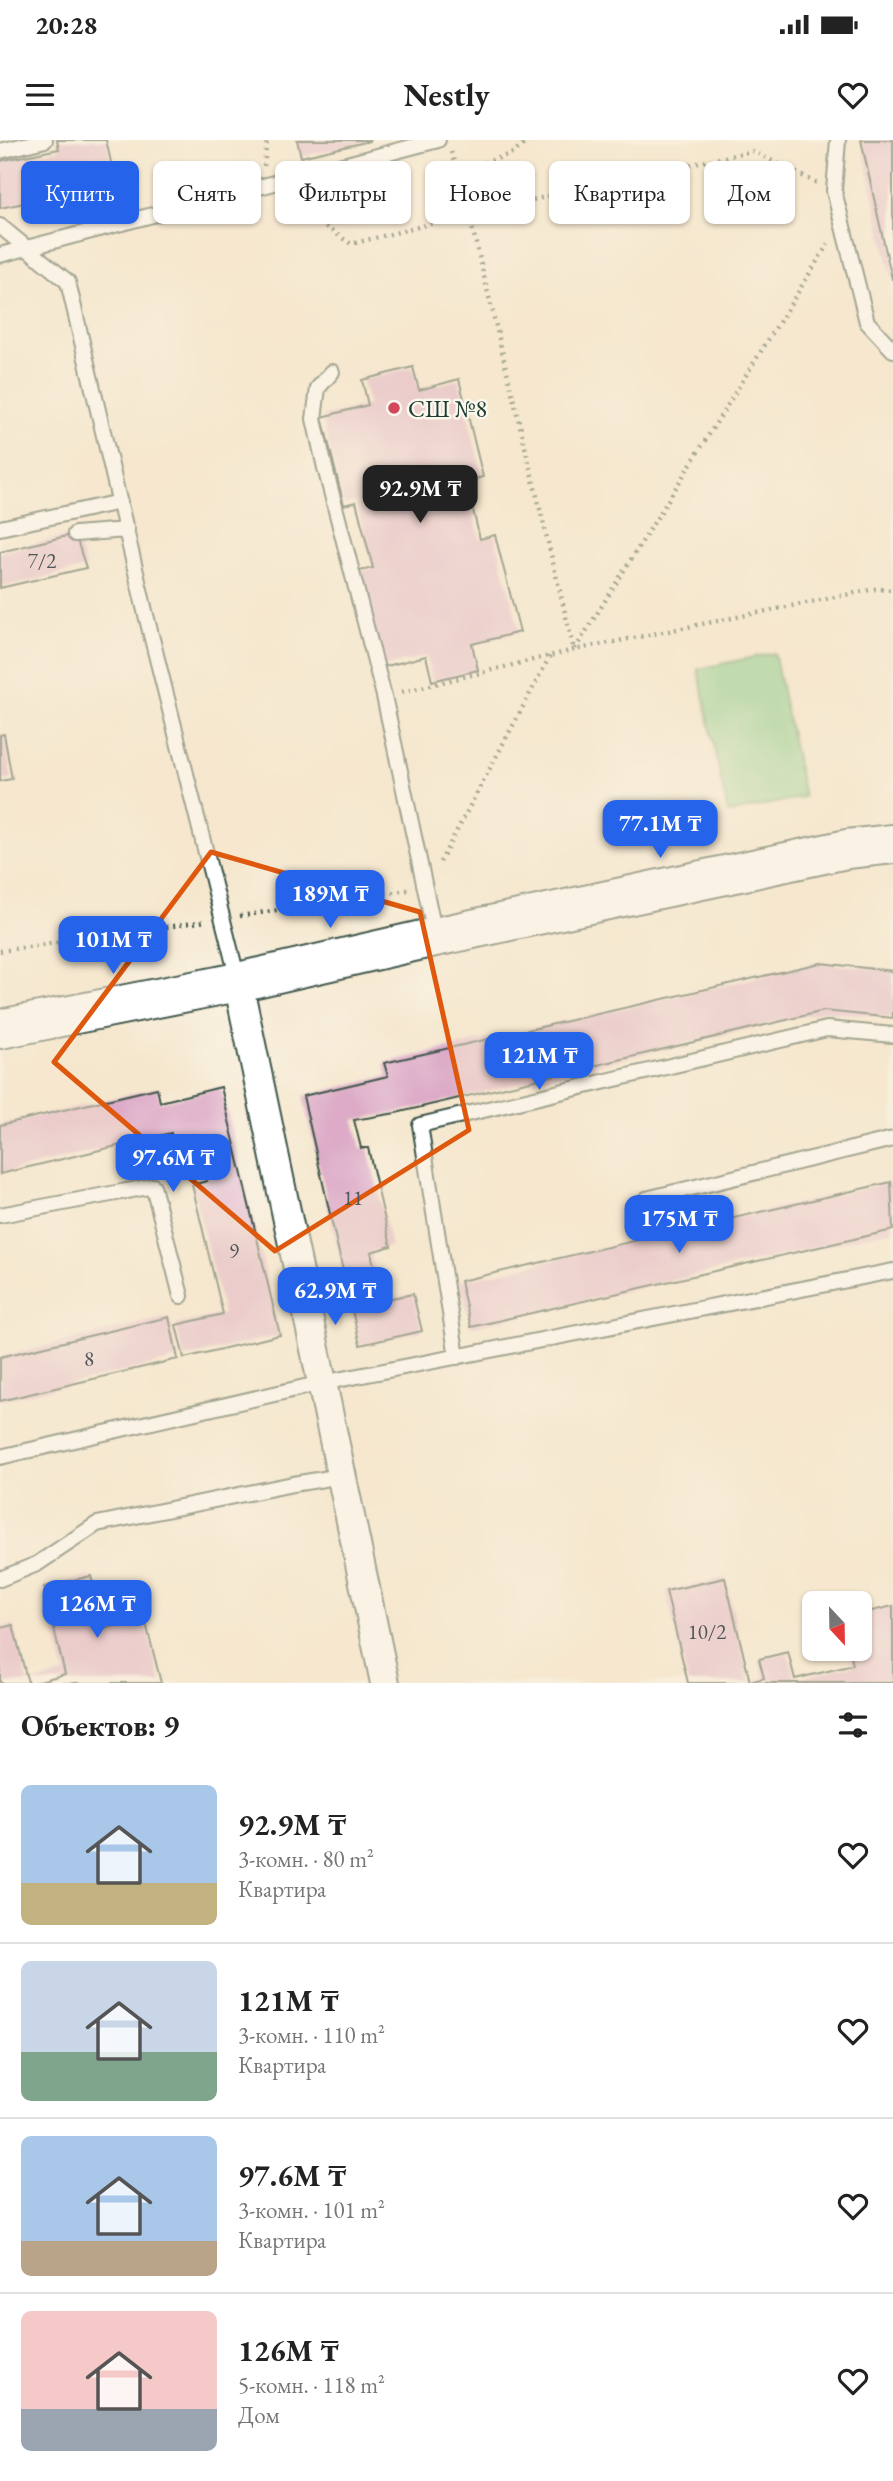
<!DOCTYPE html>
<html lang="ru">
<head>
<meta charset="utf-8">
<style>
  body { margin:0; font-family:"EB Garamond",serif; background:#f2f2f2; color:#222; height:100vh; display:flex; flex-direction:column; font-size:26px; white-space:nowrap }
  * { box-sizing:border-box; margin:0 }
  p { font-size:23px; color:#767676 }
  .icon { flex:none; width:38px; height:38px; fill:none; stroke:currentColor; stroke-width:2; stroke-linecap:round; stroke-linejoin:round }
  .map { position:relative; height:1543px; overflow:hidden }
  .side { display:flex; flex-direction:column; background:#fff; flex:1 }
  .side>* { flex:none }
  .banner { position:absolute; left:21px; top:21px; width:852px; height:63px; display:flex; gap:14px }
  .needle { width:46px; rotate:158deg }
  .buttons { position:absolute; left:802px; top:1451px; display:grid; gap:14px }
  .buttons a { display:grid; place-items:center; width:70px; height:70px; border-radius:10px; background:#fff; box-shadow:0 2px 5px #0004; font-size:35px }
  .price { position:absolute; translate:-50% -60px; padding:0 16px; border-radius:14px; background:#2563eb; color:#fff; font-size:23px; line-height:46px; filter:drop-shadow(0 2px 4px #0008) }
  .price::after { content:''; position:absolute; left:50%; top:42px; width:21px; height:16px; margin-left:-10px; background:inherit; clip-path:polygon(0 0,100% 0,50% 100%) }
  .price.active { background:#222; color:#fff }
  ul { padding:0; list-style:none }
  li { display:flex; align-items:center; gap:21px; height:175px; padding:0 21px }
  li+li { border-top:2px solid #e0e0e0 }
  li span { display:grid; place-items:center; flex:none; width:196px; height:140px; border-radius:10px; color:#555 }
  li>.icon { margin-inline-start:auto }
  span .icon { width:84px; height:84px; fill:#fffc; stroke-width:1 }
  li b { font-size:30px }
  h2 { display:flex; justify-content:space-between; align-items:center; height:84px; padding:0 21px; font-size:30px }
  .tag { padding:0 24px; border-radius:10px; background:#fff; box-shadow:0 2px 5px #0004; font-size:24px; line-height:63px }
  .tag.active { background:#2563eb; color:#fff }
  .status { display:flex; justify-content:space-between; align-items:center; height:49px; padding:0 35px; background:#fff; direction:ltr }
  .status svg { height:19px; fill:currentColor }
  header { display:flex; justify-content:space-between; align-items:center; height:91px; padding:0 21px; background:#fff; font-size:32px; font-weight:700 }
  .map>svg:first-child { display:block }
  .green { fill:#84cc88; stroke:#52845e; stroke-width:2 }
  .building { fill:#ddabc8 }
  .lines { fill:none; stroke-linecap:round; stroke-linejoin:round }
  .lane-casing { stroke:#3f564b; stroke-width:18 }
  .street-casing { stroke:#3f564b; stroke-width:32 }
  .secondary-casing { stroke:#3f564b; stroke-width:42 }
  .path { stroke:#3f564b; stroke-width:4.5; stroke-dasharray:2 5; stroke-linecap:butt }
  .lane { stroke:#fff; stroke-width:14 }
  .street { stroke:#fff; stroke-width:28 }
  .secondary { stroke:#fff; stroke-width:38 }
  .marked { fill:none; stroke:#de580e; stroke-width:5; stroke-linejoin:round }
  .poi-dot { fill:#d1495b; stroke:#fbf7ec; stroke-width:2.5 }
  .labels { text-anchor:middle; dominant-baseline:central; stroke-width:5; stroke-linejoin:round; paint-order:stroke }
  .number-label { font-size:21px; fill:#4e5859 }
  .poi-label { font-size:24px; fill:#1f3d34; stroke:#fbf7ec; text-anchor:start }
</style>
</head>
<body>
<div class="status"><b>20:28</b><svg viewBox="0 0 49 12"><path d="M0 12V9h3v3zM5 12V6h3v6zM10 12V3h3v9zM15 12V0h3v12zM26 1h20v11H26zM47 4h2v5h-2z"/></svg></div>
<header><svg class="icon" aria-label="menu" viewBox="0 0 24 24"><path d="M4 6h16M4 12h16M4 18h16"/></svg>Nestly<svg class="icon" aria-label="heart" viewBox="0 0 24 24"><path d="M12 20l-8-8c-3-5 5-10 8-4 3-6 11-1 8 4z"/></svg></header>
<div class="map">
<svg width="893" height="1543" viewBox="0 0 893 1543">
  <rect width="100%" height="100%" fill="#fbf7ec"/>
  <filter id="ink" filterUnits="userSpaceOnUse"><feTurbulence type="fractalNoise" baseFrequency=".0143" numOctaves="2"/><feDisplacementMap in="SourceGraphic" scale="14" xChannelSelector="R" yChannelSelector="G"/><feConvolveMatrix kernelMatrix="1 2 1 2 8 2 1 2 1" color-interpolation-filters="sRGB"/></filter>
  <filter id="wash" filterUnits="userSpaceOnUse"><feTurbulence type="fractalNoise" baseFrequency=".00686" numOctaves="4" result="noise"/><feDisplacementMap in="SourceGraphic" scale="28" xChannelSelector="R" yChannelSelector="G"/><feGaussianBlur stdDeviation="1.57" result="paint"/><feColorMatrix in="noise" values="0 0 0 0 0 0 0 0 0 0 0 0 0 0 0 0 0 1.4 0 .05"/><feComposite in="paint" operator="in"/></filter>
  <g filter="url(#wash)">
    <rect width="100%" height="100%" fill="#f5e7ce"/>
    <path class="green" d="M774 513 804 657 728 673 698 529Z"/>
    <g id="blocks">
      <path class="building" d="M57 0H106L116 44 0 68V21L59 9Z
        M297 0H370V1L301 17Z
        M861 0H893V139H892Z
        M413 227 419 250 459 239 483 337 466 341 480 399 495 395 520 492 472 504 478 530 432 541 426 516 379 528 355 432 373 428 356 362 344 365 322 277 368 265 362 240Z
        M75 394 86 428 0 448V412Z
        M4 594 12 639 0 641V595Z
        M820 823 893 831V878L824 871 396 973 354 980 361 1008H368L391 1106 371 1112 381 1160 413 1154 422 1191 360 1205 303 956 388 936 384 923Z
        M221 947 280 1195 184 1218 176 1185 223 1174 192 1045 207 1041 198 1000 173 1006 171 993 0 1034V985L157 948 160 962Z
        M891 1042 893 1090 471 1187 460 1141Z
        M169 1177 178 1219 0 1261V1217Z
        M91 1436 105 1488 145 1479 161 1543H32L65 1534 44 1447Z
        M725 1438 750 1542 764 1538 759 1519 788 1512 795 1539 853 1525 849 1508H859V1474L893 1466V1543H688L666 1451Z
        M13 1485 28 1543H0V1488Z"/>
    </g>
  </g>
  <g filter="url(#ink)">
    <use href="#blocks" fill-opacity="0" stroke="#3f564b" stroke-width="2"/>
    <g class="lines">
      <g class="lane-casing">
        <path id="lane" d="M838 0 834 51 867 182 893 210
          M0 11 45 0
          M0 86 68 142 145 471 238 840
          M0 115 438 0
          M332 232 318 248 314 279 325 328 384 556 435 795
          M0 388 120 362
          M75 394 127 390
          M646 1059 893 999
          M0 1075 153 1046 181 1156
          M457 1217 420 985 827 889 893 895
          M0 1317 322 1243 893 1131
          M0 1439 37 1424 97 1384 293 1344 342 1336"/>
      </g>
      <g class="street-casing">
        <path id="street" d="M238 842 385 1543"/>
      </g>
      <g class="secondary-casing">
        <path id="secondary" d="M0 889 238 842 435 797 847 709 893 704"/>
      </g>
      <path class="path" d="M529 0 513 13 457 32 469 74 752 11 817 43
        M451 12 457 32
        M264 26 267 0
        M285 59 351 104 469 74 574 510
        M575 509 828 104
        M402 552 574 510 875 449 893 450
        M440 722 550 516
        M240 776 408 750
        M0 811 207 781"/>
      <use href="#lane" class="lane"/>
      <use href="#street" class="street"/>
      <use href="#secondary" class="secondary"/>
    </g>
  </g>
  <path d="M0 0H893V1543H0ZM211 712 420 772 469 990 275 1111 54 922Z" fill="#f5e7ce" fill-opacity=".55" fill-rule="evenodd"/>
  <path class="marked" d="M211 712 420 772 469 990 275 1111 54 922Z"/>
  <circle class="poi-dot" cx="394" cy="268" r="7"/>
  <g class="labels">
    <g class="number-label">
      <text x="42" y="420">7/2</text>
      <text x="353" y="1057">11</text>
      <text x="234" y="1110">9</text>
      <text x="89" y="1218">8</text>
      <text x="707" y="1491">10/2</text>
    </g>
    <g class="poi-label">
      <text x="408" y="268">СШ №8</text>
    </g>
  </g>
</svg>
<div class="buttons">
<a><svg class="needle" viewBox="-14 -14 28 28"><path d="M0-13l5 13h-10z" fill="#e53935"/><path d="M0 13l5-13h-10z" fill="#767676"/></svg></a>
</div>
<b class="price active" style="left:420px;top:385px">92.9M ₸</b>
<b class="price" style="left:660px;top:720px">77.1M ₸</b>
<b class="price" style="left:330px;top:790px">189M ₸</b>
<b class="price" style="left:113px;top:836px">101M ₸</b>
<b class="price" style="left:539px;top:952px">121M ₸</b>
<b class="price" style="left:173px;top:1054px">97.6M ₸</b>
<b class="price" style="left:679px;top:1115px">175M ₸</b>
<b class="price" style="left:335px;top:1187px">62.9M ₸</b>
<b class="price" style="left:97px;top:1500px">126M ₸</b>
<div class="banner">
<a class="tag active">Купить</a>
<a class="tag">Снять</a>
<a class="tag">Фильтры</a>
<a class="tag">Новое</a>
<a class="tag">Квартира</a>
<a class="tag">Дом</a>
</div>
</div>
<section class="side">
<h2>Объектов: 9<svg class="icon" aria-label="filters" viewBox="0 0 24 24"><path d="M4 7h16M4 17h16"/><circle cx="9" cy="7" r="2"/><circle cx="15" cy="17" r="2"/></svg></h2>
<ul>
<li><span style="background:linear-gradient(#a9c7e8 70%,#c2b280 0)"><svg class="icon" aria-label="home" viewBox="0 0 24 24"><path d="M3 11l9-7 9 7M6 9v11h12V9"/></svg></span><div><b>92.9M ₸</b><p>3-комн. · 80 m²</p><p>Квартира</p></div><svg class="icon" aria-label="heart" viewBox="0 0 24 24"><path d="M12 20l-8-8c-3-5 5-10 8-4 3-6 11-1 8 4z"/></svg></li>
<li><span style="background:linear-gradient(#c9d6e8 65%,#7fa58c 0)"><svg class="icon" aria-label="home" viewBox="0 0 24 24"><path d="M3 11l9-7 9 7M6 9v11h12V9"/></svg></span><div><b>121M ₸</b><p>3-комн. · 110 m²</p><p>Квартира</p></div><svg class="icon" aria-label="heart" viewBox="0 0 24 24"><path d="M12 20l-8-8c-3-5 5-10 8-4 3-6 11-1 8 4z"/></svg></li>
<li><span style="background:linear-gradient(#a9c7e8 75%,#b9a48a 0)"><svg class="icon" aria-label="home" viewBox="0 0 24 24"><path d="M3 11l9-7 9 7M6 9v11h12V9"/></svg></span><div><b>97.6M ₸</b><p>3-комн. · 101 m²</p><p>Квартира</p></div><svg class="icon" aria-label="heart" viewBox="0 0 24 24"><path d="M12 20l-8-8c-3-5 5-10 8-4 3-6 11-1 8 4z"/></svg></li>
<li><span style="background:linear-gradient(#f6c9c9 70%,#9aa5b1 0)"><svg class="icon" aria-label="home" viewBox="0 0 24 24"><path d="M3 11l9-7 9 7M6 9v11h12V9"/></svg></span><div><b>126M ₸</b><p>5-комн. · 118 m²</p><p>Дом</p></div><svg class="icon" aria-label="heart" viewBox="0 0 24 24"><path d="M12 20l-8-8c-3-5 5-10 8-4 3-6 11-1 8 4z"/></svg></li>
</ul>
</section>
</body>
</html>
